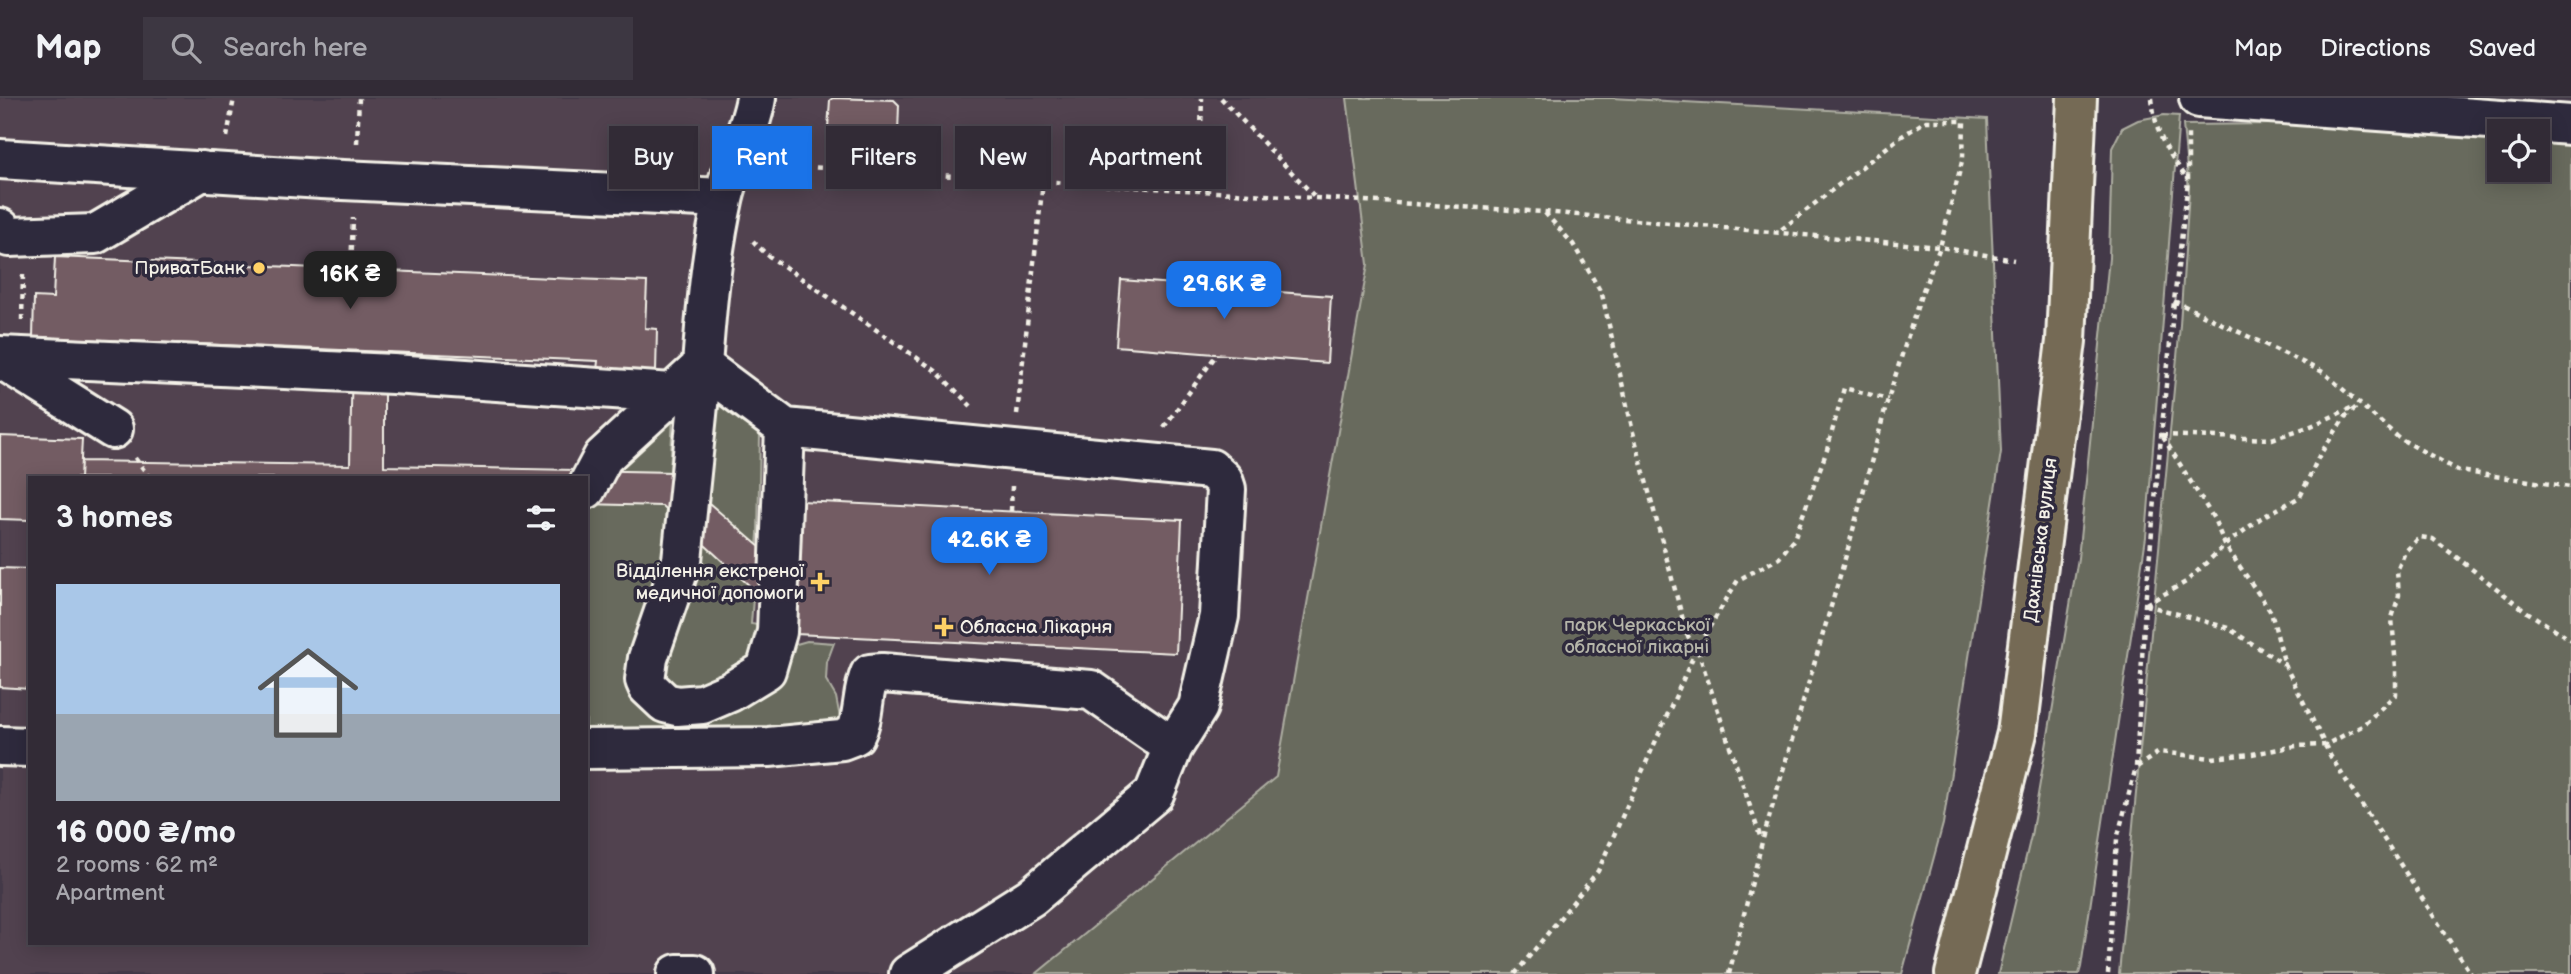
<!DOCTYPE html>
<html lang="en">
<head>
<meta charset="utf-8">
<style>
  body { margin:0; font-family:"Balsamiq Sans",sans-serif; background:#3d3742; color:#f1f3f6; height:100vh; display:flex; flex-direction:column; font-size:26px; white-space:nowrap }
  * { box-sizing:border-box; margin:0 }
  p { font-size:23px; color:#a8a7ad }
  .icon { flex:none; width:38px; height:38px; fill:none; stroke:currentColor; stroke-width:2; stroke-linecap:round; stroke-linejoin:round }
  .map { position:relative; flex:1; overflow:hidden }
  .side { position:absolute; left:28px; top:378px; width:560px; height:469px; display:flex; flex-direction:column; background:#322b36; border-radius:0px; box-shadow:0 4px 18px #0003,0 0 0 2px #4d4751 }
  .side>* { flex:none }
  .top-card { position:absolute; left:609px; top:28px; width:665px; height:63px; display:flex; gap:14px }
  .fabs { position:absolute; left:2487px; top:21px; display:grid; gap:14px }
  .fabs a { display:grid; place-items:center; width:63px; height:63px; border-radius:0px; background:#322b36; box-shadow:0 4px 18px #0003,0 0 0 2px #4d4751; font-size:35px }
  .price { position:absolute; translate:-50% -60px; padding:0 16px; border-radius:14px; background:#1a73e8; color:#fff; font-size:23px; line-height:46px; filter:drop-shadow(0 2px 4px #0008) }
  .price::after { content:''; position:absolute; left:50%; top:42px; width:21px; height:16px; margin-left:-10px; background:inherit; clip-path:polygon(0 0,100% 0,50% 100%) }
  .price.active { background:#222; color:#fff }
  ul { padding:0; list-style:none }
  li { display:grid; align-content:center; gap:14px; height:371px; padding:0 28px }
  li+li { border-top:2px solid #4d4751 }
  li span { display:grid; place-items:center; height:217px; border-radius:0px; color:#555 }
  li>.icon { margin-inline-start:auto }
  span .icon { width:126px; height:126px; fill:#fffc; stroke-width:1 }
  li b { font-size:30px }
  h2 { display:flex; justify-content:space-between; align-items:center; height:84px; padding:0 28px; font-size:30px }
  .chip { padding:0 24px; border-radius:0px; background:#322b36; box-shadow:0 4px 18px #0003,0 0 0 2px #4d4751; font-size:24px; line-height:63px }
  .chip.active { background:#1a73e8; color:#fff }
  header { display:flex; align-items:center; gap:42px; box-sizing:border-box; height:98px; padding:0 35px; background:#322b36; border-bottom:2px solid #4d4751 }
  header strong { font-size:33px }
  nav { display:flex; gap:38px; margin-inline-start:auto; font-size:24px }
  .search { width:490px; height:63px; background:#3d3742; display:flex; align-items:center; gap:18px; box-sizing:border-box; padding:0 24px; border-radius:0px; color:#a8a7ad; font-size:26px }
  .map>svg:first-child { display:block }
  .built { fill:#514350; fill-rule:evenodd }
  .green { fill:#686b5d; stroke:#aeaea2; stroke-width:2; fill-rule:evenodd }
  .building { fill:#735b63; stroke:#f4f1e8; stroke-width:2 }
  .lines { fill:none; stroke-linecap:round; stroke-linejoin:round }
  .minor-casing { stroke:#f4f1e8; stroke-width:44 }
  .major-casing { stroke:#f4f1e8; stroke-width:44 }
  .path { stroke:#f4f1e8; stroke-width:4.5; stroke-dasharray:5 5; stroke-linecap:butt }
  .minor { stroke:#2f2a3d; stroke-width:38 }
  .major { stroke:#756a55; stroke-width:38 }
  .poi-dot { fill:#ffd166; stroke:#2f2a3d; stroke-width:2.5 }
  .labels { text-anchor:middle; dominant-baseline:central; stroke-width:7; stroke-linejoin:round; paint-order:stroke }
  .poi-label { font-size:19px; fill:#f4f1e8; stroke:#2f2a3d; text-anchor:end }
  .street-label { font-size:19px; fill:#f4f1e8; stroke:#2f2a3d }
  .park-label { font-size:19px; fill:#b5b5a9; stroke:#2f2a3d }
</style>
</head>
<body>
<header>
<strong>Map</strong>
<div class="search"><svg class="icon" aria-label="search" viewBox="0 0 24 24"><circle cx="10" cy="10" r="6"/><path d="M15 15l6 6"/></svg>Search here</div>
<nav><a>Map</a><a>Directions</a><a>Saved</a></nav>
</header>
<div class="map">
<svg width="2571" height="876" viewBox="0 0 2571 876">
  <rect width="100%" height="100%" fill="#433948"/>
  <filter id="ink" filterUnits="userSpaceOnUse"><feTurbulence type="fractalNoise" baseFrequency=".0143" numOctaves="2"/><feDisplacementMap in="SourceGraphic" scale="14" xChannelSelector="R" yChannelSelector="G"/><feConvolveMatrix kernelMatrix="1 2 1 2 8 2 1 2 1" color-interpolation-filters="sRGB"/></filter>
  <g filter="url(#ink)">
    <path class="built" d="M0 0H1347L1368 166 1276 679 1036 876H0ZM30 380H586V845H30Z"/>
    <path class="green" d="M1347 0H1612L1987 21 2001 354 1943 726 1902 876H1036L1276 679 1368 166Z
      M2164 17 2179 18 2146 439 2081 869 2079 876H1998L2031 738 2078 460 2109 160 2112 50 2122 30 2138 22Z
      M2571 23V876H2119L2180 227 2189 93 2183 27ZM2499 33H2538V72H2499Z
      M721 304 751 321 760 337 758 436 751 526 758 527 756 566 724 588 667 590 660 560 711 307Z
      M673 320 667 430 660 477 658 617 793 547 807 543 834 545 827 564 826 582 836 599 841 625 586 642V417L606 368Z"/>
    <path class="building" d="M833 0 894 2 899 7 898 35 883 34V48L850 46V31L828 30 830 2Z
      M55 159 647 184 645 230 657 231 656 274 597 272 598 263 33 239 34 199 53 200Z
      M1121 182 1331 198 1327 265 1116 248Z
      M352 253 384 254V368L673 374 790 475 774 510 662 408 586 406V380H80L81 363 350 367Z
      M0 338 82 341 80 380H30V422L0 421Z
      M801 403 1182 422 1176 555 796 536Z
      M0 470 30 471V591L0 589Z"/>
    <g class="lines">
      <g class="minor-casing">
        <path id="minor" d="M2199 0 2571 27
          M0 61 322 81 723 100
          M0 130 9 139 95 136 202 73
          M0 258 393 276 672 295
          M0 260 113 331
          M702 268 785 330 777 534 766 572 730 594 702 606 677 608 665 605 648 589 645 582 648 560 682 462Z
          M785 330 1211 371 1223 382 1226 391 1219 518 1198 609 1173 649
          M586 391 603 359 702 268C706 213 711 157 723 102 730 68 750 36 756 0
          M0 648 30 649
          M586 651 769 649 842 642 855 637C865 618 861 597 870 576L882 575 1091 592 1173 649 1154 696 1031 799 909 876
          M677 876H695"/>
      </g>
      <g class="major-casing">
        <path id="major" d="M1955 876 2017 635 2066 243 2077 0"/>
      </g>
      <path class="path" d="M1221 0 1316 100
        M2152 0C2156 39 2166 51 2188 82
        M227 39 234 0
        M357 45 359 0
        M776 67 1544 114 1940 149 2014 162
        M1199 93 1202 0
        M1545 115 1573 146 1602 196 1633 334 1687 537 1697 550 1761 741
        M753 143 766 156 936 273 971 308
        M351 172 353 120
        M2174 203 2323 274 2399 340 2459 373 2571 389
        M22 222 23 175
        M1017 316 1043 84
        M1164 329 1217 256
        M2162 337 2272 341 2311 328 2353 309
        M2163 339 2214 421 2225 447 2271 514 2285 567 2331 659 2471 876
        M135 360 150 380
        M1011 413 1012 388
        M2146 506 2186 484 2225 447 2261 420 2300 399 2319 358 2345 319 2360 306
        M2146 507 2228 530 2285 567
        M2137 669 2159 654 2211 660 2252 656 2296 648 2325 647 2362 628 2396 596V570L2392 520 2399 497 2397 473 2405 454 2420 439 2433 441 2527 514 2571 542
        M1515 876 1598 773 1697 550 1738 482 1779 460 1794 441 1827 352 1844 290 1888 301
        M1729 876 1762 744 1849 447 1888 301 1920 200 1940 149 1963 60 1964 23H1926L1899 40 1777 135
        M2108 876 2117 741 2136 669 2145 507 2174 203 2188 83V35"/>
      <use href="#minor" class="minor"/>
      <use href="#major" class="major"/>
    </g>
  </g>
  <g class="poi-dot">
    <circle cx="259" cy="170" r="7"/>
    <path d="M816.5 473.5h7v7h7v7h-7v7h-7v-7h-7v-7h7z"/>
    <path d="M940.5 518.5h7v7h7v7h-7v7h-7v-7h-7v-7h7z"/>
  </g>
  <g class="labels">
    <g class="poi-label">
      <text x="245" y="170">ПриватБанк</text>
      <text x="804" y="473">Відділення екстреної<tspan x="804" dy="22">медичної допомоги</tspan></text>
      <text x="960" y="529" text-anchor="start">Обласна Лікарня</text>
    </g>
    <g class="street-label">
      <text transform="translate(2041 442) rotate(-83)">Дахнівська вулиця</text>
    </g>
    <g class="park-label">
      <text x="1637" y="527">парк Черкаської<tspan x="1637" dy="22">обласної лікарні</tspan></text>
    </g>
  </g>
</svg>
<div class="fabs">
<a><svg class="icon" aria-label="locate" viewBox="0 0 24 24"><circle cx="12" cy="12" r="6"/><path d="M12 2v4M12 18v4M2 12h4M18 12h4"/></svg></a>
</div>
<b class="price active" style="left:350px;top:213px">16K ₴</b>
<b class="price" style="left:1224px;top:223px">29.6K ₴</b>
<b class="price" style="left:989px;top:479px">42.6K ₴</b>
<div class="top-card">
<a class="chip">Buy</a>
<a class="chip active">Rent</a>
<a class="chip">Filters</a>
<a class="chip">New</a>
<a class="chip">Apartment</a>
</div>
<section class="side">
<h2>3 homes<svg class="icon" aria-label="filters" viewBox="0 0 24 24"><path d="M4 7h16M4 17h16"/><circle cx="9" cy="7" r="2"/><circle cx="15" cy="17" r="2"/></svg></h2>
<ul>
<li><span style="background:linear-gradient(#a9c7e8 60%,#9aa5b1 0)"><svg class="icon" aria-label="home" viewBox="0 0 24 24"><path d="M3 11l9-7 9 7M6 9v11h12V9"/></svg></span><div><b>16 000 ₴/mo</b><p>2 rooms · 62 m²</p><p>Apartment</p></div></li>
</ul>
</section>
</div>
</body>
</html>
